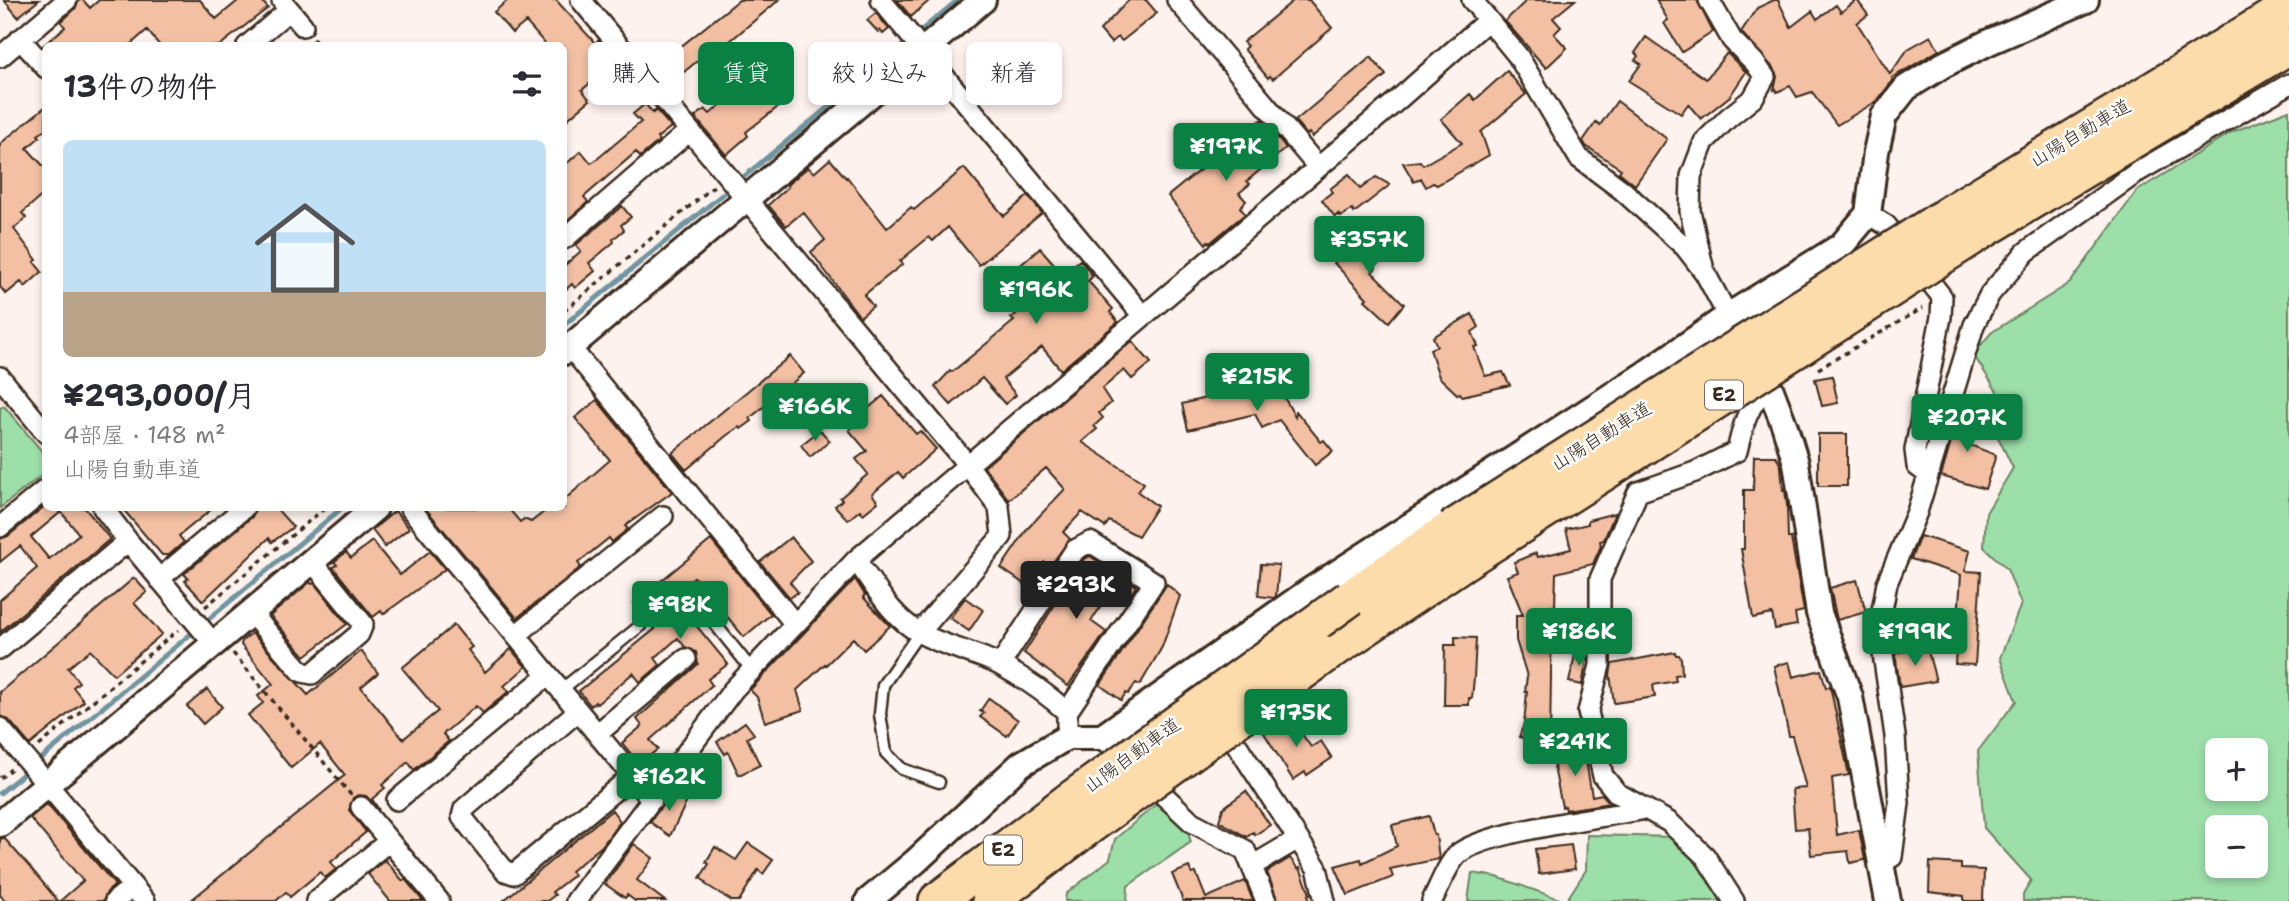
<!DOCTYPE html>
<html lang="ja">
<head>
<meta charset="utf-8">
<style>
  body { margin:0; font-family:"Shantell Sans","Klee One",sans-serif; background:#f7f7f7; color:#2b2b33; height:100vh; display:flex; flex-direction:column; font-size:26px; white-space:nowrap }
  * { box-sizing:border-box; margin:0 }
  p { font-size:23px; color:#7c7c81 }
  .icon { flex:none; width:38px; height:38px; fill:none; stroke:currentColor; stroke-width:2; stroke-linecap:round; stroke-linejoin:round }
  .map { position:relative; flex:1; overflow:hidden }
  .panel { position:absolute; left:42px; top:42px; width:525px; height:469px; display:flex; flex-direction:column; background:#fff; border-radius:10px; box-shadow:0 4px 10px #0003 }
  .panel>* { flex:none }
  .guide { position:absolute; left:588px; top:42px; width:665px; height:63px; display:flex; gap:14px }
  .buttons { position:absolute; left:2205px; top:738px; display:grid; gap:14px }
  .buttons a { display:grid; place-items:center; width:63px; height:63px; border-radius:10px; background:#fff; box-shadow:0 4px 10px #0003; font-size:35px }
  .price { position:absolute; translate:-50% -60px; padding:0 16px; border-radius:7px; background:#0b8043; color:#fff; font-size:23px; line-height:46px; filter:drop-shadow(0 2px 4px #0008) }
  .price::after { content:''; position:absolute; left:50%; top:42px; width:21px; height:16px; margin-left:-10px; background:inherit; clip-path:polygon(0 0,100% 0,50% 100%) }
  .price.on { background:#222; color:#fff }
  ul { padding:0; list-style:none }
  li { display:grid; align-content:center; gap:14px; height:371px; padding:0 21px }
  li+li { border-top:2px solid #e1e1e2 }
  li span { display:grid; place-items:center; height:217px; border-radius:10px; color:#555 }
  li>.icon { margin-inline-start:auto }
  span .icon { width:126px; height:126px; fill:#fffc; stroke-width:1 }
  li b { font-size:30px }
  h2 { display:flex; justify-content:space-between; align-items:center; height:84px; padding:0 21px; font-size:30px }
  .chip { padding:0 24px; border-radius:10px; background:#fff; box-shadow:0 4px 10px #0003; font-size:24px; line-height:63px }
  .chip.on { background:#0b8043; color:#fff }
  .map>svg:first-child { display:block }
  .built { fill:#fae3d7 }
  .green { fill:#9ddfa9; stroke:#6c8464; stroke-width:2; fill-rule:evenodd }
  .lines { fill:none; stroke-linecap:round; stroke-linejoin:round }
  .stream { stroke:#7095a0; stroke-width:5 }
  .building { fill:#f3c0a4; stroke:#3b2a1e; stroke-width:2; fill-rule:evenodd }
  .service-casing { stroke:#3b2a1e; stroke-width:15 }
  .minor-casing { stroke:#3b2a1e; stroke-width:24 }
  .tertiary-casing { stroke:#3b2a1e; stroke-width:30 }
  .motorway-casing { stroke:#3b2a1e; stroke-width:40 }
  .path { stroke:#3b2a1e; stroke-width:3.5; stroke-dasharray:5 5; stroke-linecap:butt }
  .service { stroke:#fff; stroke-width:10 }
  .minor { stroke:#fff; stroke-width:19 }
  .tertiary { stroke:#fff; stroke-width:24 }
  .motorway { stroke:#fddcac; stroke-width:35 }
  .motorway-bridge-casing { stroke:#3b2a1e; stroke-width:40; stroke-linecap:butt }
  .motorway-bridge { stroke:#fddcac; stroke-width:35 }
  .labels { text-anchor:middle; dominant-baseline:central; stroke-width:5; stroke-linejoin:round; paint-order:stroke }
  .shield { fill:#fff; stroke:#766a62; stroke-width:2 }
  .shield-label { font-size:18px; font-weight:bold; fill:#3b2a1e }
  .street-label { font-size:19px; fill:#3b2a1e; stroke:#fff }
</style>
</head>
<body>
<div class="map">
<svg width="2289" height="901" viewBox="0 0 2289 901">
  <rect width="100%" height="100%" fill="#fdf2ed"/>
  <filter id="ink" filterUnits="userSpaceOnUse"><feTurbulence type="fractalNoise" baseFrequency=".0143" numOctaves="2"/><feDisplacementMap in="SourceGraphic" scale="14" xChannelSelector="R" yChannelSelector="G"/><feConvolveMatrix kernelMatrix="1 2 1 2 8 2 1 2 1" color-interpolation-filters="sRGB"/></filter>
  <g filter="url(#ink)">
    <path class="built" d="M0 391 46 448 45 477 0 515Z"/>
    <path class="green" d="M2289 110V901H2023V895L2031 880 1984 828 1978 751 2016 701 2000 658 2021 604 2007 569 1984 547 1986 513 2013 468 1996 433 1998 393 1973 354 1992 332 2070 283 2137 191 2232 132ZM2217 751H2256V789H2217ZM2217 828H2256V866H2217Z
      M4 406 45 455 46 472 0 508V408Z
      M1161 800 1182 814 1191 842 1128 886 1127 901H1065L1066 894 1110 859 1115 839Z
      M1587 835 1678 837 1724 901H1566L1586 870Z
      M1472 873 1497 877 1565 901H1468Z"/>
    <g class="lines">
      <path class="stream" d="M564 325 958 0
        M36 763 342 508
        M0 793 28 770"/>
    </g>
    <path class="building" d="M4 0H39L18 17Z
      M79 0H83L90 8 99 0H200L216 19 239 0H261L268 8 219 46H160L147 30 129 46H43L65 27 61 22 75 9Z
      M508 0H556L595 43 599 40 613 58 602 66 606 70 582 90 590 100 564 122V46H547L526 22 512 33 494 12Z
      M739 0H779L718 51 714 47 673 81 659 64Z
      M897 0H930L911 17Z
      M1129 0H1146L1157 13 1122 41 1118 37 1111 43 1100 30Z
      M1294 0H1309L1332 28 1273 79 1270 76 1268 78 1244 49 1247 46 1243 42Z
      M1527 0H1575L1553 18 1561 27 1554 34 1567 48 1546 68 1505 21Z
      M1656 0H1697L1713 32 1682 52 1664 23 1668 20Z
      M1774 0H1778L1791 27 1812 11 1817 19 1836 5 1841 12 1857 0 1868 15 1857 23 1890 74 1908 49 1931 36 1939 50 1892 78 1893 80 1877 101 1837 125 1812 92 1797 97 1790 86 1777 92 1776 89 1774 90 1777 77 1775 70 1741 32 1757 8Z
      M876 13 889 29 883 34 880 30 878 32 867 20Z
      M1646 37 1706 79 1727 53 1746 72 1730 96 1701 119 1688 104 1681 114 1629 81 1641 64 1635 60 1638 56 1635 53Z
      M1371 57 1386 75 1312 137 1309 133 1307 135 1295 121Z
      M759 64 787 100 746 132 748 136 726 155 695 117 705 109 710 114 738 90 734 85Z
      M1507 71 1526 94 1481 132 1489 155 1437 185 1433 183 1426 187 1421 178 1414 182 1403 163 1420 161 1423 165 1462 143 1441 119 1470 94 1475 100Z
      M1617 101 1667 139 1635 185 1619 172 1621 169 1586 146 1583 141 1596 122 1600 125Z
      M645 104 653 113 656 110 671 127 657 138 659 141 640 157 636 152 584 197 588 202 564 223V166L581 151 591 163 596 160 641 122 633 114Z
      M46 106V129L38 135 40 137 27 148 46 169V192L22 213 26 218 14 229 37 260 34 262 42 272 25 287 21 282 6 294 0 287V144Z
      M1262 119 1286 148 1247 181 1250 184 1239 193 1246 201 1240 207 1245 214 1210 243 1208 241 1206 244 1168 196Z
      M830 159 846 178 847 177 887 228 911 207 914 210 964 168 1004 216 1028 196 1042 213 979 265 948 227 933 241 929 237 900 261 903 264 864 295 873 306 860 317 811 252 825 240 803 212 786 226 768 205 788 187 787 185 808 167 814 173Z
      M1349 174 1360 189 1376 177 1390 185 1354 213 1352 209 1341 217 1338 214 1335 217 1322 200 1332 192 1330 189Z
      M622 206 631 217 621 225 624 230 613 239 614 242 589 263 595 271 575 288 572 284 564 291V266L581 251 576 245Z
      M1368 232 1383 247 1381 249 1387 255 1375 266 1376 268 1372 272 1404 304 1389 322 1365 300 1367 298 1334 263Z
      M1040 248 1063 274 1080 260 1093 276 1088 281 1113 309 1110 312 1118 322 1061 370 1042 347 1003 379 1016 395 1005 404 982 378 951 405 935 387 950 371 952 372 1014 321 1011 318 1020 311 998 285Z
      M1472 314 1479 327 1472 332 1478 346 1474 347 1485 376 1503 372 1510 385 1462 396 1460 393 1457 394 1439 377 1430 349 1437 346 1433 337Z
      M1132 341 1151 363 1132 379 1124 370 1102 389 1111 403 1099 413 1103 418 1094 426 1097 429 1082 442 1144 483 1138 492 1157 506 1138 536 1109 521 1105 527 1082 512 1063 532 1070 539 1050 566 1044 562 1027 586 1001 568 1028 528 1065 489 1046 468 1009 500 984 467Z
      M790 356 804 373 791 384 793 386 782 395 781 393 750 418 752 421 741 429 739 427 726 436 686 470 672 453Z
      M1269 370 1295 417 1296 411 1321 442 1324 440 1333 451 1315 465 1279 420 1262 428 1255 414 1188 430 1182 404 1237 390 1254 383 1251 379Z
      M1832 376 1838 403 1822 406 1815 379Z
      M883 396 916 434 920 431 936 449 903 478 898 472 872 494 878 502 863 514 860 510 848 520 835 506 842 500 840 498 868 474 856 459 867 451 849 430 860 420 858 417Z
      M597 400 672 492 625 526 628 529 612 542 609 538 578 563 581 567 517 618 425 508H508L520 522 524 519 531 522 549 508H564V500L610 460 575 418Z
      M1963 402 1977 406 1967 444 1996 455 1985 489 1941 476Z
      M820 430 830 441 810 457 801 445Z
      M1818 434H1847V486H1818Z
      M1754 456H1776L1781 466 1783 490H1785L1787 505 1788 538H1791L1804 611 1795 613 1797 625 1775 629 1772 614 1753 618 1741 549H1744V490H1753Z
      M46 505V508H85L110 539 0 632V600L37 568 20 546 0 562V539L8 536ZM61 512 79 534 49 559 31 537Z
      M122 508H213L179 536 184 542 169 555H162Z
      M256 508H276L293 527 272 542 269 538 203 601 185 581 188 578 184 574 252 517Z
      M395 511 409 528 385 547 372 530Z
      M1615 513 1604 540 1600 541 1601 546 1593 564 1556 573 1555 606H1552L1550 744 1519 737 1524 724 1527 692H1525L1527 676 1516 640V615H1523L1507 576 1518 572 1514 562 1536 553 1538 557 1571 549 1566 529 1588 524V520Z
      M1920 536 1970 551 1965 571 1981 572 1975 665 1955 664 1961 575 1911 559Z
      M791 537 811 561 790 582 798 592 790 598 760 562Z
      M711 540 771 614 744 637 694 577 672 596 728 664 708 679 712 685 650 740 658 749 639 764 622 743 642 726 637 719 698 664 696 652 685 647 678 638 655 658 660 665 640 682 633 673 597 704 595 702 591 706 579 691 655 629 634 603Z
      M372 541 400 575 430 551 445 569 396 605 383 614 381 611 373 617 333 567 337 565 334 562 346 552 351 558Z
      M1090 556 1136 586 1128 599 1113 589 1091 621 1106 632 1068 686 1024 653 1084 559Z
      M1261 564 1279 565 1276 596 1274 598 1258 596Z
      M134 578 147 592 134 603 162 634 114 675 90 650 68 668 79 682 73 687 84 701 30 745 9 720 0 716V692Z
      M855 579 865 595 863 597 890 626 864 650 853 638 826 665 825 664 797 690 803 710 765 722 757 697 750 690Z
      M1857 580 1866 612 1837 620 1830 588Z
      M310 582 312 584 314 583 347 624 305 656 270 616Z
      M1167 584 1180 596 1162 647 1140 685 1136 683 1128 694 1126 693 1121 700 1100 685Z
      M965 598 983 610 969 631 950 618Z
      M454 625 472 647 468 650 485 672 511 649 526 667 504 686 509 691 483 713 476 706 443 734 449 741 414 770 408 762 382 785 385 788 372 799 379 810 366 796 358 795 353 798 349 810 366 832 331 862 336 869 325 878 320 872 290 897 286 892 276 901H190L345 775 320 744 291 768 248 715 263 703 258 696 273 684 241 645 242 641 252 633 308 695 361 651 378 673 361 687 403 739 438 711 402 668Z
      M1455 637 1476 638 1474 678 1472 698H1469V705H1444L1445 645H1455Z
      M1927 648 1936 681 1900 687 1895 653Z
      M1576 651 1588 654 1582 685 1569 682Z
      M1675 652 1676 655H1679L1681 658 1682 674 1675 675 1676 681 1653 685 1655 697 1614 703 1610 675 1612 664Z
      M1789 662 1793 677 1821 670 1826 688 1830 686 1849 775 1832 778 1837 835 1859 830 1865 860 1850 863 1848 851 1811 855 1808 828 1795 829 1792 789 1806 788 1792 736H1789L1774 666Z
      M207 689 222 707 203 724 187 706Z
      M989 698 1018 720 1007 736 980 717 984 713 980 711Z
      M1289 716 1311 747 1321 741 1332 758 1307 775 1305 772 1293 780 1264 733Z
      M745 722 754 734 747 738 760 765 739 775 728 752 725 754 717 742Z
      M1572 737 1582 738 1592 796 1602 794 1610 803 1566 810 1565 806 1562 807 1554 767Z
      M673 791 687 801 670 836 650 822Z
      M1246 791 1270 825 1255 835 1253 832 1247 837 1219 821 1223 808Z
      M47 804 115 885 107 892 103 901H60L83 881 30 818Z
      M612 810 620 821 602 846 571 871 574 875 552 892 555 895 547 901H503Z
      M1429 816 1434 835H1436L1439 859 1390 869 1393 877 1348 895 1335 866 1361 859 1362 863 1397 846 1392 825Z
      M4 838 34 872 58 901H5L0 895V839Z
      M748 843 773 860 763 874 758 870 739 901H732L705 884 706 882 700 878 709 864 706 862 715 847 736 860Z
      M634 844 653 858 637 880 665 901H635L627 895 625 898 605 884Z
      M1571 845 1575 869 1539 874 1535 849Z
      M1290 858 1298 869 1300 868 1310 894 1308 895 1310 901H1278L1267 872Z
      M385 860 403 881 405 879 423 901H390L368 874Z
      M1930 862 1961 864V869L1984 870 1983 901H1964V896L1929 892Z
      M1189 867 1192 874 1196 873 1206 898 1245 881 1253 901H1183L1172 874Z"/>
    <g class="lines">
      <g class="service-casing">
        <path id="service" d="M694 598 752 670
          M919 633 883 685 880 714 886 753 902 769 939 782
          M561 690 640 626"/>
      </g>
      <g class="minor-casing">
        <path id="minor" d="M581 0 967 464 999 507 1002 536 919 633
          M881 0 1143 316
          M1177 0 1318 167
          M1472 0 1518 56 1579 158 1622 190 1685 247 1705 273 1728 316
          M282 1 303 26
          M20 39 46 68
          M247 46 289 10
          M0 57 67 0
          M1868 214 1886 225 1942 297 1941 317 1915 450 1917 466 1928 474
          M564 239 689 131
          M1703 266 1690 211 1691 176 1704 142 1728 118 1753 98 1765 77 1754 62 1732 40 1709 0
          M570 347 794 623
          M0 377 46 433
          M103 508 128 541 214 644
          M410 508 652 800
          M0 527 46 489
          M856 560C874 585 892 618 920 633 945 647 975 652 1000 665 1024 678 1047 694 1067 712V725
          M159 579 244 508
          M251 613 302 672 312 674 359 634 363 624 312 561
          M516 635 663 516
          M0 649 128 541
          M1000 665 1075 550 1090 542 1154 582 1067 712
          M578 711 464 809 462 817 505 871 514 874 632 776
          M1222 722 1317 868 1325 901
          M0 728 145 901
          M597 734 686 659
          M1102 737 1192 822 1245 850 1266 901
          M397 800 548 675
          M361 807 439 901
          M1881 863 1892 857 1899 803 1895 736 1881 640V616L1887 583 1917 512 1974 325 1990 294 2026 252 2139 171 2289 84
          M1252 866 1298 839
          M115 901 132 887
          M316 901 389 841
          M576 901 733 690 856 560 1400 98 1488 20
          M1432 901C1438 889 1448 863 1458 854 1485 831 1606 817 1646 809
          M1734 901 1705 856 1669 822 1617 793 1603 776 1588 712 1600 665V579L1638 492 1695 472 1737 451C1744 422 1747 406 1769 385"/>
      </g>
      <g class="tertiary-casing">
        <path id="tertiary" d="M564 352 983 0
          M1753 358 1769 385 1785 427 1796 463 1819 613 1850 697 1888 901
          M0 824 375 508
          M868 901 915 862 1021 764 1067 737H1102L1309 591 1645 374 1728 316 1841 246 1868 214 1876 152 1884 116 1906 88 1943 65 1989 42 2086 0"/>
      </g>
      <g class="motorway-casing">
        <path id="motorway" d="M1963 205 2289 7
          M1982 231 2289 46
          M1350 598 1451 529
          M1327 654 1467 560
          M937 901 1070 800
          M990 901 1088 827"/>
      </g>
      <path class="path" d="M313 39 319 46
        M564 311 714 186
        M1818 369 1923 308
        M205 607 325 508
        M233 653 351 795
        M39 746 178 630
        M0 778 11 769"/>
      <use href="#service" class="service"/>
      <use href="#minor" class="minor"/>
      <use href="#tertiary" class="tertiary"/>
      <use href="#motorway" class="motorway"/>
      <g class="motorway-bridge-casing">
        <path id="motorway-bridge" d="M1451 529 1963 205
          M1467 560 1982 231
          M1070 800 1350 598
          M1088 827 1327 654"/>
      </g>
      <use href="#motorway-bridge" class="motorway-bridge"/>
    </g>
  </g>
  <g class="labels">
    <g class="shield">
      <rect x="1705" y="380.5" width="38" height="29" rx="5"/>
      <rect x="984" y="835.5" width="38" height="29" rx="5"/>
    </g>
    <g class="shield-label">
      <text x="1724" y="395">E2</text>
      <text x="1003" y="850">E2</text>
    </g>
    <g class="street-label">
      <text transform="translate(2080 133) rotate(-31)">山陽自動車道</text>
      <text transform="translate(1601 436) rotate(-32)">山陽自動車道</text>
      <text transform="translate(1132 755) rotate(-36)">山陽自動車道</text>
    </g>
  </g>
</svg>
<div class="buttons">
<a>+</a>
<a>−</a>
</div>
<b class="price" style="left:1226px;top:183px">¥197K</b>
<b class="price" style="left:1369px;top:276px">¥357K</b>
<b class="price" style="left:1036px;top:326px">¥196K</b>
<b class="price" style="left:1257px;top:413px">¥215K</b>
<b class="price" style="left:815px;top:443px">¥166K</b>
<b class="price" style="left:1967px;top:454px">¥207K</b>
<b class="price on" style="left:1076px;top:621px">¥293K</b>
<b class="price" style="left:680px;top:641px">¥98K</b>
<b class="price" style="left:1579px;top:668px">¥186K</b>
<b class="price" style="left:1915px;top:668px">¥199K</b>
<b class="price" style="left:1296px;top:749px">¥175K</b>
<b class="price" style="left:1575px;top:778px">¥241K</b>
<b class="price" style="left:669px;top:813px">¥162K</b>
<div class="guide">
<a class="chip">購入</a>
<a class="chip on">賃貸</a>
<a class="chip">絞り込み</a>
<a class="chip">新着</a>
</div>
<section class="panel">
<h2>13件の物件<svg class="icon" aria-label="filters" viewBox="0 0 24 24"><path d="M4 7h16M4 17h16"/><circle cx="9" cy="7" r="2"/><circle cx="15" cy="17" r="2"/></svg></h2>
<ul>
<li><span style="background:linear-gradient(#bfe0f5 70%,#b9a48a 0)"><svg class="icon" aria-label="home" viewBox="0 0 24 24"><path d="M3 11l9-7 9 7M6 9v11h12V9"/></svg></span><div><b>¥293,000/月</b><p>4部屋 · 148 m²</p><p>山陽自動車道</p></div></li>
</ul>
</section>
</div>
</body>
</html>
